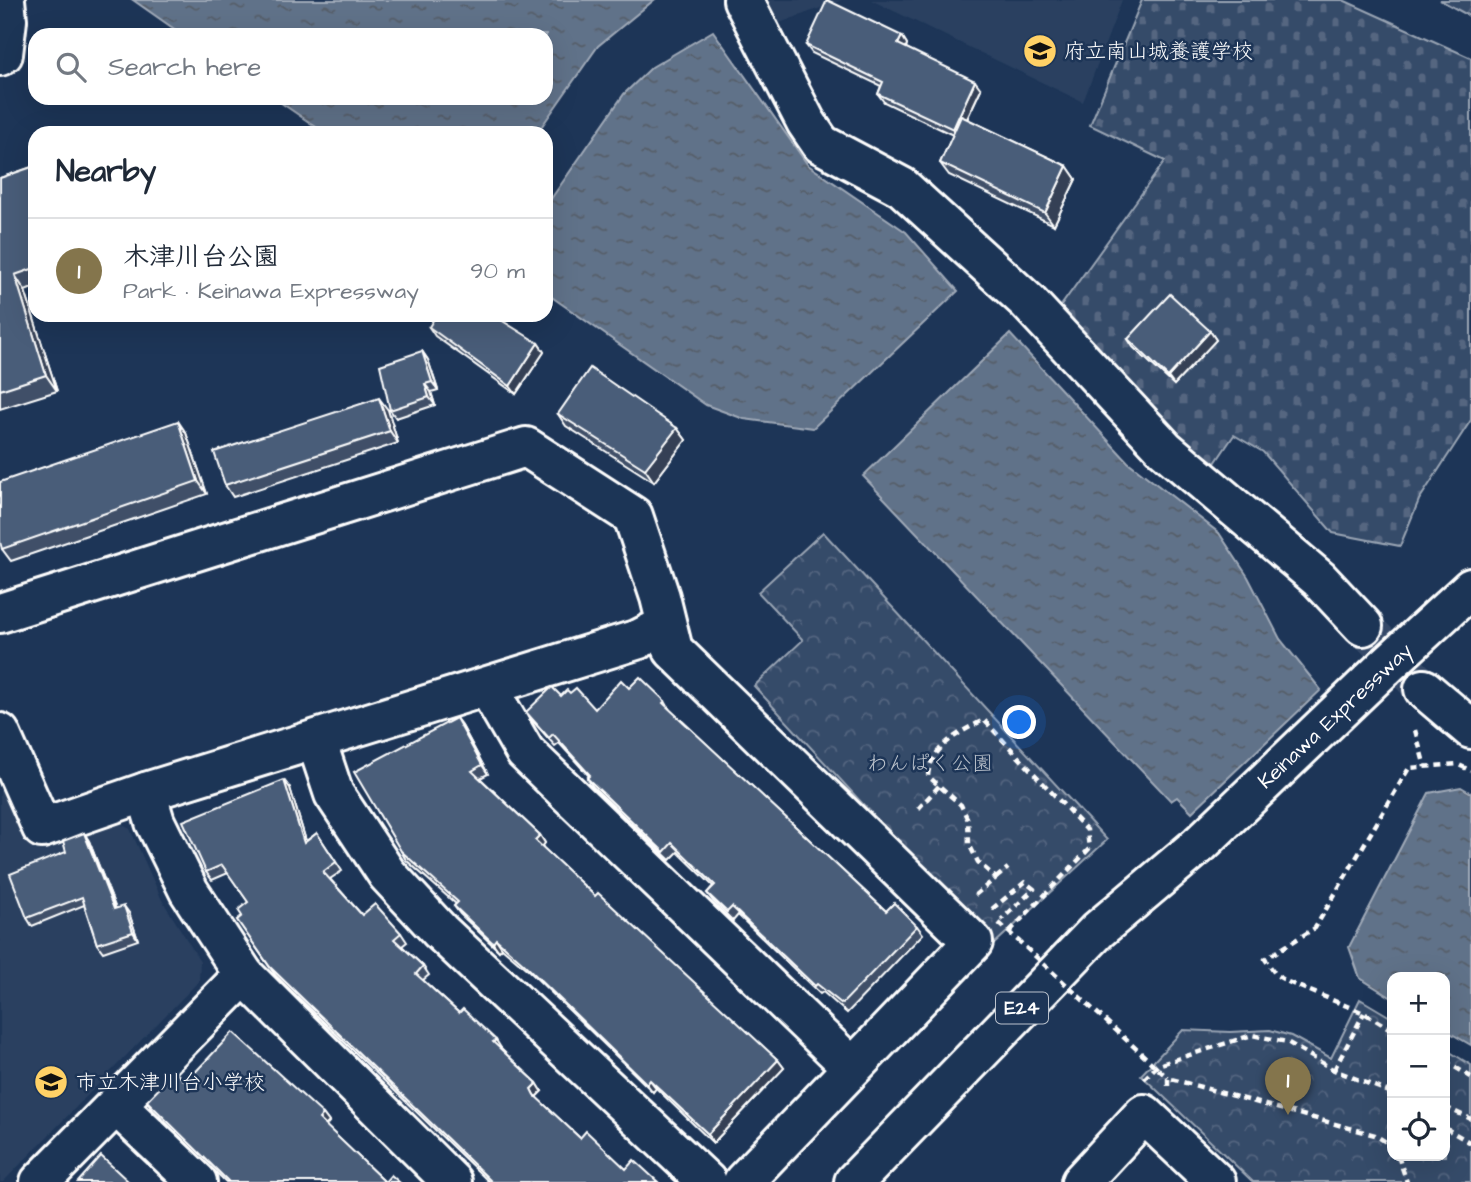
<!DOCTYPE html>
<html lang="en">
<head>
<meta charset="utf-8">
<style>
  :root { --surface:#fff; --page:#f6f6f7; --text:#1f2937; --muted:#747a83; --line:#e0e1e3; --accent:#84754c }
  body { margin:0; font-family:"Architects Daughter","Klee One",sans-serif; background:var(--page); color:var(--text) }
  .controls { position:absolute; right:21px; bottom:21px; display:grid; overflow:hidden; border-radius:14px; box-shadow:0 7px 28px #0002 }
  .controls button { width:63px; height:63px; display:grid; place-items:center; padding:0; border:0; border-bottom:2px solid var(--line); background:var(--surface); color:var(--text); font:35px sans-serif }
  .you { position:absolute; left:1020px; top:723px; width:24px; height:24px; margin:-18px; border:5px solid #fff; border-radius:50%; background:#1a73e8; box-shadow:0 0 0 10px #1a73e833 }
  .badge { display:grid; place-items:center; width:46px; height:46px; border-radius:50%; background:var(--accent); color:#fff; font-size:23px; font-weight:700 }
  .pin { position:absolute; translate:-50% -58px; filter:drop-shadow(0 2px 4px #0008) }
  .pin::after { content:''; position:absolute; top:37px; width:24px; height:21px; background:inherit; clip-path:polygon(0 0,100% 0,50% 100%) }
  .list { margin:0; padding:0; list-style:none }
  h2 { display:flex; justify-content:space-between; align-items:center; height:91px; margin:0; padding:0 28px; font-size:30px }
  h2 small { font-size:23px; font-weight:400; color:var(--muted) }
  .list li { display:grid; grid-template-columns:46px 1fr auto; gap:21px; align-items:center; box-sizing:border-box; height:105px; padding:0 28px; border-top:2px solid var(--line) }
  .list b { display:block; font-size:26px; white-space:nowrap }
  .list p { margin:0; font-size:23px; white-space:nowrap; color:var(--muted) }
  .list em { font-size:23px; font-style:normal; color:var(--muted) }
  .icon { flex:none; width:38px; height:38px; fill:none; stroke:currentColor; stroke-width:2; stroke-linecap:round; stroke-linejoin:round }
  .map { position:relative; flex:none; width:1471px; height:1182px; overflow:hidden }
  .search { position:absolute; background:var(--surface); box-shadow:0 7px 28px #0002; left:28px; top:28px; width:525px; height:77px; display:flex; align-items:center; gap:18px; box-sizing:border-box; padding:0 24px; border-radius:21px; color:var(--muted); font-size:26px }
  .panel { position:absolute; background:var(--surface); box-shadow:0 7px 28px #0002; left:28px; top:126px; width:525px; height:196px; border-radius:21px }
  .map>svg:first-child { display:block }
  .built { fill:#2a4161 }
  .forest { fill:url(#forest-firs); stroke:#9aa5b4; stroke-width:2 }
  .cemetery { fill:url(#cemetery-stones); stroke:#9aa5b4; stroke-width:2 }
  .park { fill:url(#park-crowns); stroke:#9aa5b4; stroke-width:2 }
  .water { fill:url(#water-ripples); stroke:#a0aab8; stroke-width:2 }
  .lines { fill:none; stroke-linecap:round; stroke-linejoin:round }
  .minor-tunnel { stroke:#344968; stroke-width:38; stroke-dasharray:38 19; stroke-linecap:butt }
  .minor-casing { stroke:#fff; stroke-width:44 }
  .highway-casing { stroke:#fff; stroke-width:44 }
  .path { stroke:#fff; stroke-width:4.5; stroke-dasharray:7 5; stroke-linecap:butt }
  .minor { stroke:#1d3557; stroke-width:38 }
  .highway { stroke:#1d3557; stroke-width:38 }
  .highway-bridge-casing { stroke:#fff; stroke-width:44; stroke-linecap:butt }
  .path-bridge { stroke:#fff; stroke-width:4.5; stroke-dasharray:7 5; stroke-linecap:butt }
  .highway-bridge { stroke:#1d3557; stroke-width:38 }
  .wall { fill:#405068; stroke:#fff; stroke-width:2 }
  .shaded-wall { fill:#344155; stroke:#fff; stroke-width:2 }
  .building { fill:#4a5d79; stroke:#fff; stroke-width:2 }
  .labels { text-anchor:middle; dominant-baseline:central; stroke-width:5; stroke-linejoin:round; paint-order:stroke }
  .shield { fill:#1d3557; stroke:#bbc2cd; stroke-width:2 }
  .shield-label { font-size:19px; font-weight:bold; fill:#fff }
  .poi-label { font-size:21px; fill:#fff; stroke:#1d3557; text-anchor:start }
  .street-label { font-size:21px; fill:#fff; stroke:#1d3557 }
  .park-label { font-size:21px; fill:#b9c0ca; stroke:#1d3557 }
</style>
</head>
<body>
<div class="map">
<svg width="1471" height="1182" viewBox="0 0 1471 1182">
  <defs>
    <pattern id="forest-firs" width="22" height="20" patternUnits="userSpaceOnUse" patternTransform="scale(1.75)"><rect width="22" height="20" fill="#364b69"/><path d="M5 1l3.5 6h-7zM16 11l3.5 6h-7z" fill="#546680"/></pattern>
    <pattern id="cemetery-stones" width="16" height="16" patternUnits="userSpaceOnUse" patternTransform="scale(1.75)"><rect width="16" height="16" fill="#364b69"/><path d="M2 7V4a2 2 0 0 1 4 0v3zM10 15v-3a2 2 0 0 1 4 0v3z" fill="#546680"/></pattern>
    <pattern id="park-crowns" width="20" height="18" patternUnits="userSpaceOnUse" patternTransform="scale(1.75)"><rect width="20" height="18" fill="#364b69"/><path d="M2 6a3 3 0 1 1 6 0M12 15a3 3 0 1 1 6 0" fill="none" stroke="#546680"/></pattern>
    <pattern id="water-ripples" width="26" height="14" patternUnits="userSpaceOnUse" patternTransform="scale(1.75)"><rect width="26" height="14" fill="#617289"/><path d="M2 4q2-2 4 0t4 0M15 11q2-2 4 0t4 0" fill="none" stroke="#555d67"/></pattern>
  </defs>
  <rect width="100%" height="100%" fill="#1d3557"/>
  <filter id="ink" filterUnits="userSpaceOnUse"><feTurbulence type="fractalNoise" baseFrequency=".0143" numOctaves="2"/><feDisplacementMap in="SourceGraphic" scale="14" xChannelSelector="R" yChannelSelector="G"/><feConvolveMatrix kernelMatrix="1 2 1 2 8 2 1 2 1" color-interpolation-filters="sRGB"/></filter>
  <g filter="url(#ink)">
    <g class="built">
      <path d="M759,0h83l-68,25z"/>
      <path d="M871,0h251l-39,102z"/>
      <path d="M0,780l29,65 4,2 82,-26 15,8 32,71 38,61 -1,20 -196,201h-3z"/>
    </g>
    <path class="forest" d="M1440,0h31v17z"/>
    <path class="cemetery" d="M1142,0h201l128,58v362l-52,80 -19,46 -67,-13 -70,-81 -29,-17 -19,28 -31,-21 -126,-132 107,-149 -75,-36z"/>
    <g class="park">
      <path d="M823,532l284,308 -114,105 -239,-259 49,-46 -45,-48z"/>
      <path d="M1360,999l32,19v138h53v-107l26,16v117h-218l-112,-107 42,-45 47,2 40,-2 21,6 40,22z"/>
    </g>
    <g class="water">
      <path d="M133,0h521l-56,46 -61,87h-212l-51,-35h272v-63h-363z"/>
      <path d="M713,31l95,134 98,67 52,59 -145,137 -69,-9 -38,-14 -160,-112v-87l78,-112 28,-27z"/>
      <path d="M1010,334l118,128 91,71 29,44 32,62 41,51 -129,122 -15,-15 -6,4 -308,-325z"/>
      <path d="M1461,787l10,6v252l-26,-15v-53h-53v21l-32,-20 -11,-31 80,-154z"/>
    </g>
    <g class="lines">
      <path class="minor-tunnel" d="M1363,626l61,63"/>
      <g class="minor-casing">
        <g id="minor">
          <path d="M743,0l63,122 15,22 81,43 125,114 138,148 154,130 44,47"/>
          <path d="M0,56l3,-2 4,-34 -2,-20"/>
          <path d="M0,613l526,-166 107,69 27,81 13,53 300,292 -230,240"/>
          <path d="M488,688l37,64 326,314"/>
          <path d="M1424,689l47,40"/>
          <path d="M0,733l42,95 104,-36 493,-153 27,-14"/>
          <path d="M316,740l18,54 53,80 53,57 267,251"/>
          <path d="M146,792l9,30 34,69 55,84 208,207"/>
          <path d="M118,1107l79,75"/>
          <path d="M40,1182l204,-207"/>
          <path d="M1081,1182l63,-68 72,68"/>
        </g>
      </g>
      <g class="highway-casing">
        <g id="highway">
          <path d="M1384,668l87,-80"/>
          <path d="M854,1182l244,-252 102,-86"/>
        </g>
      </g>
      <g class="path">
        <path d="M1415,730l10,37"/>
        <path d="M918,809l21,-23"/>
        <path d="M996,878l12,-10"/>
        <path d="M975,895l21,-17 -18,-16 -9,-18 -1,-24 -7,-15 -33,-29c2,-29 33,-45 56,-56l103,110 2,19 -80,83"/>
        <path d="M992,909l33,-27 9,7 -33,31"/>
        <path d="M1392,1030l-28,-17 -76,-31 -12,-7 -11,-16 50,-31 94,-160 48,-4 14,7"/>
        <path d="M1445,1061l26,16"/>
        <path d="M1334,1070l30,-57"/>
        <path d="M1144,1079l14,-14 94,-30 35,7 47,28 58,23"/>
        <path d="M1168,1086v-8l207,57 17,11"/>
        <path d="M1445,1107l26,12"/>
        <path d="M1445,1128l26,15"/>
        <path d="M1398,1156l9,26"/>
      </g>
      <use href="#minor" class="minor"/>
      <use href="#highway" class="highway"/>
      <g class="highway-bridge-casing">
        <path id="highway-bridge" d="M1200,844l184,-176"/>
      </g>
      <path class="path-bridge" d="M999,923l169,155"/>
      <use href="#highway-bridge" class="highway-bridge"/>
    </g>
    <g class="wall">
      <path d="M902,36l5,8 -1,4 75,41 -14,30 100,47 9,13 -22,46 -105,-50 -9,-12 13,-28 -69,-33 -6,-8 3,-8 -69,-33 -6,-8z"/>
      <path d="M35,166v121l-10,4 32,100 -57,18v-231z"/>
      <path d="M429,327l109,16 6,9 -28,42 -81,-58z"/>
      <path d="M1210,331l6,9 -42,45 -41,-38 -5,-8z"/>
      <path d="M422,351l6,9 10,30 -7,2 4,13 -39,13 -6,-8z"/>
      <path d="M388,410l10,33 -165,54 -8,-12z"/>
      <path d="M558,414l119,14 9,12 -32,42 -88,-56z"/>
      <path d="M186,433l21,61 -196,67 -9,-12z"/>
      <path d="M629,688l36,13 5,9 216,201 31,15 6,8 -76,79 -24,-21 -3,2 -82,-79 -5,6 -20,-20 -6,-8 6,-7 -35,-34 -8,8 -77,-73 -6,-9 2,-2 -30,-33 -4,3 -23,-26 -6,-8 44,-19 25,16z"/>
      <path d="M462,726l26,48 -8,4 60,57 5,8 -3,4 53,49 183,164 6,8 -71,75 -57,-55 -3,4 -124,-121 -27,-23 -3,3 -39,-37 -6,-8 2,-2 -50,-44 -5,-9z"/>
      <path d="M290,788l16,53 11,-8 25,38 -12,8 32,36 39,18 6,9 -5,4 21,20 6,9 -6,5 36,33 42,35v1l36,34 5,8 -6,6 44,41 46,31 32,13h-169l-213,-206 -39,-56 5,-4 6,-14 -20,-29 -16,7 -6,-8z"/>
      <path d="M84,833l5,8 27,68 13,4 9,27 -35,12 -6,-8 -13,-39 -52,21 -5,-8 39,-66z"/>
      <path d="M186,1082l137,32 6,8 -3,4 59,56h14h-173l-73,-72 -6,-9z"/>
    </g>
    <g class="shaded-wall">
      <path d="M902,36l5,8 -3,8 -6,-8z"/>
      <path d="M975,81l6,8 -23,49 -5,-9z"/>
      <path d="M1067,166l9,13 -22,46 -9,-12z"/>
      <path d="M15,275l10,16 32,100 -11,-16z"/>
      <path d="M1210,331l6,9 -42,45 -6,-8z"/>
      <path d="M538,343l6,9 -28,42 -6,-8z"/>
      <path d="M422,351l6,9 10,30 -6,-8z"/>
      <path d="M425,384l6,8 4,13 -6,-8z"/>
      <path d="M379,398l9,12 10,33 -8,-12z"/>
      <path d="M178,421l8,12 21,61 -9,-13z"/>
      <path d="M677,428l9,12 -32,42 -9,-13z"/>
      <path d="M456,718l6,8 26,48 -6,-9z"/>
      <path d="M284,780l6,8 19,63 -5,-8z"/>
      <path d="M84,833l5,8 30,76 -5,-8z"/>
      <path d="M540,835l5,8 -4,5 -6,-8z"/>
      <path d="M124,906l5,7 9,27 -5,-8z"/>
      <path d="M496,939l6,9 -3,3 -6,-8z"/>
      <path d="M496,1040l5,8 -2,2 -6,-8z"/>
      <path d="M778,1060l6,8 -71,75 -5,-9z"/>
      <path d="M650,1080l6,8 -3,4 -6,-8z"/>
      <path d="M537,1083l5,8 -6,6 -2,-2 -3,-6z"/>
      <path d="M323,1114l6,8 -5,5 -5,-8z"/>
    </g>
    <g class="building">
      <path d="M827,0l75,36 -4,8 77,37 -22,48 -75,-35 5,-12 -77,-37z"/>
      <path d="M961,116l106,50 -22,47 -105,-50z"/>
      <path d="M35,166v102l-20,7 31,100 -46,15v-212z"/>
      <path d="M1170,294l40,37 -42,46 -40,-38z"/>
      <path d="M436,315h57l45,28 -28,43 -81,-59z"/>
      <path d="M422,351l10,31 -7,2 4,13 -39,13 -10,-45z"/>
      <path d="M590,368l87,60 -32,41 -87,-55z"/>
      <path d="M379,398l11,33 -165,54 -11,-33z"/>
      <path d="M178,421l20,60 -196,68 -2,-7v-60z"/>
      <path d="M640,677l25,24 -2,2 223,208 8,-8 23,23 -75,78 -25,-20 -2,2 -83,-79 -5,5 -20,-19 8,-8 -43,-42 -8,9 -77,-74 3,-3 -37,-41 -4,4 -23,-26 26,-25 9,9 6,-6 3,3 6,-5 19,21 26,-29 8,8z"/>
      <path d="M456,718l26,47 -10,6 68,64 -5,5 60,56 3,-3 180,167 -70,74 -58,-54 -3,4 -124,-121 -27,-24 -3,4 -39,-37 4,-4 -57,-51 -47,-79z"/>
      <path d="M284,780l20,63 13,-10 19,29 -13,10 39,43 13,-11 26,29 -7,6 29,27 -7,8 43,39 4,-4 33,31 -3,2 44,41 -6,6 3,6 46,43 6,-7 40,38 8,-9 24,22h-166l-222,-215 -33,-47 5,-4 -4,-6 10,-8 -26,-37 -16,7 -23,-51z"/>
      <path d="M84,833l30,76 10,-3 9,26 -36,12 -15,-47 -55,21 -17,-44 56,-22 -3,-11z"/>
      <path d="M233,1032l90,82 -4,5 66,63 6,-7 8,7h-170l-82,-81 28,-29 11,10z"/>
      <path d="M101,1156l28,26h-51z"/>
    </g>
  </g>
  <defs>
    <g id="school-disc" transform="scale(1.75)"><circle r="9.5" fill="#ffd166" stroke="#1d3557"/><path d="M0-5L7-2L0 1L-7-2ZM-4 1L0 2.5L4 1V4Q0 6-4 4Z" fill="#111"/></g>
  </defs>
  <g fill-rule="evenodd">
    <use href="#school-disc" x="1040" y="51"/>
    <use href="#school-disc" x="51" y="1082"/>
  </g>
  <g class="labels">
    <rect class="shield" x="996" y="992.5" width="52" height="31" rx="5"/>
    <g class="shield-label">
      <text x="1022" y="1008">E24</text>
    </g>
    <g class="poi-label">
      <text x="1064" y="51">府立南山城養護学校</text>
      <text x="76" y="1082">市立木津川台小学校</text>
    </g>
    <g class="street-label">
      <text transform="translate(1335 716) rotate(-43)">Keinawa Expressway</text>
    </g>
    <g class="park-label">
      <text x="930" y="763">わんぱく公園</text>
    </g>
  </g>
</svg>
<div class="controls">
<button>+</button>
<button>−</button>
<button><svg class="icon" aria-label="locate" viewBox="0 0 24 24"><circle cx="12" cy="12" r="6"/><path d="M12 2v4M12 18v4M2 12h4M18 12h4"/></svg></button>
</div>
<div class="you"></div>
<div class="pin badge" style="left:1288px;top:1115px">1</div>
<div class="search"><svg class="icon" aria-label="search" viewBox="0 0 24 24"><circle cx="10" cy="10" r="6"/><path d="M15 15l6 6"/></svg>Search here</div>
<section class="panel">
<h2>Nearby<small></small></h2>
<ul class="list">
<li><span class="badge">1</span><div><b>木津川台公園</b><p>Park · Keinawa Expressway</p></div><em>90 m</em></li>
</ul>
</section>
</div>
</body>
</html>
